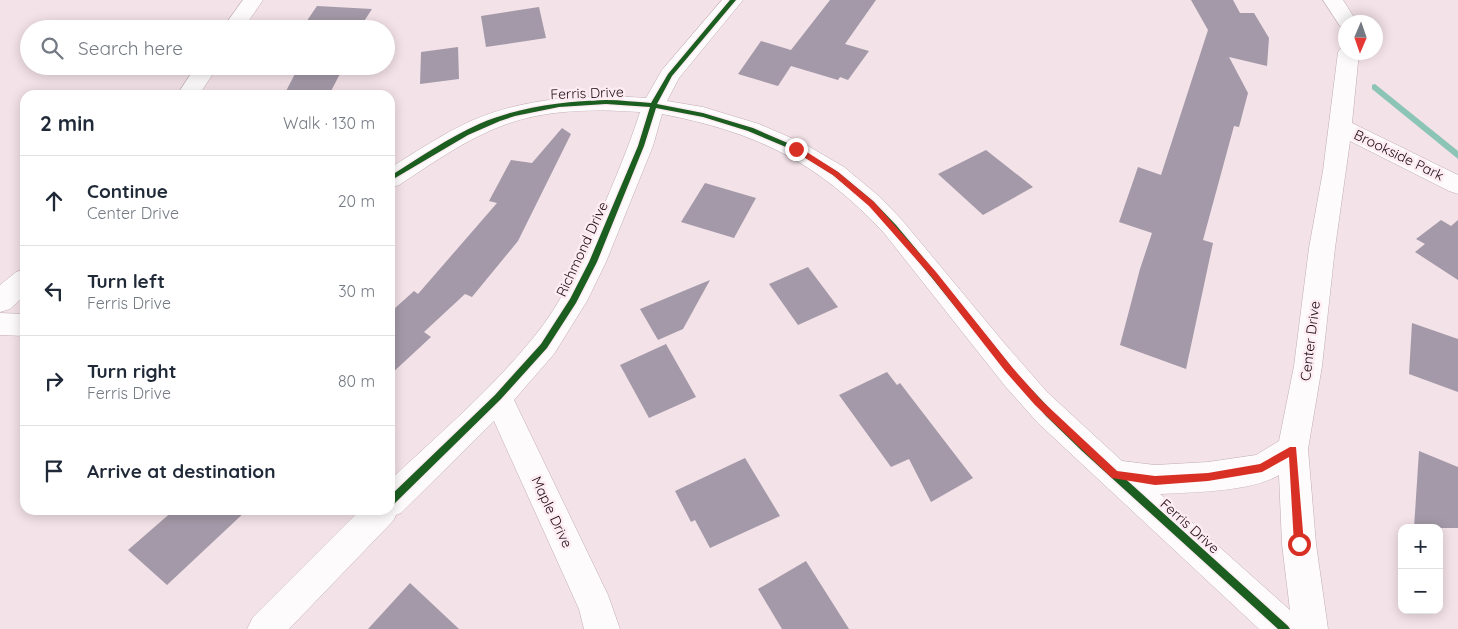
<!DOCTYPE html>
<html lang="en">
<head>
<meta charset="utf-8">
<style>
  :root { --surface:#fff; --page:#f6f6f7; --text:#1f2937; --muted:#747a83; --line:#e0e1e3 }
  body { margin:0; font-family:Quicksand,sans-serif; background:var(--page); color:var(--text) }
  .controls { position:absolute; right:15px; bottom:15px; display:grid; overflow:hidden; border-radius:10px; box-shadow:0 2px 12px #0003 }
  .controls button { width:45px; height:45px; display:grid; place-items:center; padding:0; border:0; border-bottom:1px solid var(--line); background:var(--surface); color:var(--text); font:25px sans-serif }
  .compass { position:absolute; left:1338px; top:15px; width:45px; height:45px; border-radius:50%; background:var(--surface); box-shadow:0 2px 12px #0003; rotate:182deg }
  .stop { position:absolute; width:15px; height:15px; margin:-11px; border:4px solid #d93025; border-radius:50%; background:#fff }
  .stop.end { background:#d93025; border-color:#fff; box-shadow:0 1px 5px #0008 }
  .list { margin:0; padding:0; list-style:none }
  h2 { display:flex; justify-content:space-between; align-items:center; height:65px; margin:0; padding:0 20px; font-size:21px }
  h2 small { font-size:16px; font-weight:400; color:var(--muted) }
  .list li { display:grid; grid-template-columns:32px 1fr auto; gap:15px; align-items:center; box-sizing:border-box; height:90px; padding:0 20px; border-top:1px solid var(--line) }
  .list b { display:block; font-size:19px; white-space:nowrap }
  .list p { margin:0; font-size:16px; white-space:nowrap; color:var(--muted) }
  .list em { font-size:16px; font-style:normal; color:var(--muted) }
  .icon { flex:none; width:28px; height:28px; fill:none; stroke:currentColor; stroke-width:2; stroke-linecap:round; stroke-linejoin:round }
  .map { position:relative; flex:none; width:1458px; height:629px; overflow:hidden }
  .search { position:absolute; background:var(--surface); box-shadow:0 2px 12px #0003; left:20px; top:20px; width:375px; height:55px; display:flex; align-items:center; gap:12px; box-sizing:border-box; padding:0 18px; border-radius:28px; color:var(--muted); font-size:19px }
  .panel { position:absolute; background:var(--surface); box-shadow:0 2px 12px #0003; left:20px; top:90px; width:375px; height:425px; border-radius:15px }
  .map>svg:first-child { display:block }
  .lines { fill:none; stroke-linecap:round; stroke-linejoin:round }
  .stream { fill:#8cc5b6; fill-rule:evenodd }
  .building { fill:#a499a8 }
  .street-casing { stroke:#c2adb5; stroke-width:1 }
  .secondary-casing { stroke:#c2adb5; stroke-width:1 }
  .street { fill:#fdfbfc; fill-rule:evenodd }
  .secondary { fill:#fdfbfc; fill-rule:evenodd }
  .cycleway-casing { stroke:#fdedf3; stroke-width:3 }
  .cycleway { fill:#1b5e20; fill-rule:evenodd }
  .route { fill:#d93025 }
  .labels { text-anchor:middle; dominant-baseline:central; stroke-width:5; stroke-linejoin:round; paint-order:stroke }
  .street-label { font-size:14px; fill:#1f0712; stroke:#fdedf3 }
</style>
</head>
<body>
<div class="map">
<svg width="1458" height="629" viewBox="0 0 1458 629">
  <rect width="100%" height="100%" fill="#f3e2e8"/>
  <g class="lines">
    <path class="stream" d="M1375,84l83,67v8l-86,-70v-4z"/>
  </g>
  <g class="building">
    <path d="M830,0h46l-31,44 24,7 -21,29 -8,-3 -2,3 -47,-14 -13,20 -40,-12 23,-33 30,9z"/>
    <path d="M1191,0h42l7,13h14l15,25 -2,28 -38,-9 19,36 -9,34 -5,-1 -31,114 10,3 -27,126 -66,-24 20,-76 12,-36 -33,-11 19,-55 23,8 47,-145z"/>
    <path d="M317,6l55,3 -13,20h-61l4,-1z"/>
    <path d="M539,7l7,31 -60,9 -5,-31z"/>
    <path d="M458,47l1,32 -39,5 1,-32z"/>
    <path d="M299,66h45l-15,29h-45z"/>
    <path d="M562,128l9,6 -53,107 -46,56 -7,-3 -41,38 7,5 -41,38v-69l4,3 20,-18 4,3 79,-91 -8,-2 22,-41 21,3z"/>
    <path d="M986,150l47,37 -50,28 -45,-41z"/>
    <path d="M705,183l51,15 -22,40 -53,-16z"/>
    <path d="M1441,220l10,6 7,-6v60l-43,-28 10,-8 -9,-5z"/>
    <path d="M808,267l30,40 -40,18 -29,-41z"/>
    <path d="M710,280l-27,49 -25,11 -18,-31z"/>
    <path d="M1412,323l46,16v53l-49,-18z"/>
    <path d="M666,344l30,53 -47,21 -29,-53z"/>
    <path d="M887,372l10,13 3,-2 73,95 -42,24 -22,-43 -18,8 -52,-72z"/>
    <path d="M1419,451l39,16v61h-44z"/>
    <path d="M745,458l35,58 -70,32 -15,-28 -4,2 -16,-31z"/>
    <path d="M174,510h73l-80,75 -39,-35z"/>
    <path d="M806,561l43,68h-67l-24,-40z"/>
    <path d="M410,583l49,46h-91z"/>
  </g>
  <g class="lines">
    <g class="street-casing">
      <g id="street">
        <path d="M722,0h21l-64,78 -12,23 36,6 56,17 44,19 41,24 36,30 22,23 103,124 42,48 75,69 33,4 53,-3 48,-7 23,-14 15,-75 15,-118 14,-77 15,-119 4,-5 4,-1v6h13l-7,71 106,52v19l-9,-3 -99,-50 -15,107 -13,118 -14,83 8,95 12,85h-69l-221,-206 -33,-37 -121,-153c-66,-71 -128,-101 -222,-119l-9,32 -47,116 -19,39 -33,53 -40,46 94,195 12,34h-36l-5,-20 -85,-188 -93,92 -5,2 -3,6 -104,108h-42l6,-12 107,-107h30v-30c48,-45 101,-90 143,-142 30,-36 49,-80 67,-123 14,-34 29,-68 40,-103 -45,-3 -93,-3 -136,13 -38,14 -71,38 -105,60l-9,3v-20c27,-17 54,-35 83,-48 55,-23 115,-26 173,-22l16,-28zM1279,475l3,69 8,66 -130,-116c33,-2 91,-2 119,-19z"/>
        <path d="M1323,0h20l14,22h-11v6l-6,-2z"/>
        <path d="M0,313l25,1v22l-25,-1z"/>
      </g>
    </g>
    <g class="secondary-casing">
      <g id="secondary">
        <path d="M243,0h20l-20,29h-21z"/>
        <path d="M196,66h22l-19,29h-22z"/>
        <path d="M25,269v26l-15,14 -10,3v-27l16,-13z"/>
      </g>
    </g>
    <use href="#street" class="street"/>
    <use href="#secondary" class="secondary"/>
    <g class="cycleway-casing">
      <path id="cycleway" d="M730,0h6l-64,76 -15,28 46,9 50,15 44,19 41,25 35,29 23,24 41,49 81,101 34,36 36,34 200,181 2,3h-12l-196,-178 -36,-35 -33,-37 -81,-101 -41,-50 -22,-23 -36,-30 -40,-25 -45,-19 -45,-14 -47,-9 -12,38 -47,116 -21,41 -29,45 -46,51 -108,106 -3,1v-10l105,-101 46,-51 29,-45 19,-37 49,-116 12,-39 -44,-3 -47,3 -44,9 -15,5 -32,14 -78,46v-5c29,-18 58,-38 89,-52 39,-17 84,-23 127,-24 15,0 30,2 45,3l17,-29z"/>
    </g>
    <use href="#cycleway" class="cycleway"/>
  </g>
  <path class="route" d="M794,147h5l39,25 36,30 62,70 75,94 30,34 76,71 38,5 53,-3 52,-9 30,-17h6l8,97 -1,3h-7l-2,-3 -5,-87 -27,15 -54,9 -53,4 -43,-7 -77,-73 -30,-34 -74,-95 -62,-70 -36,-31 -39,-24z"/>
  <g class="labels">
    <g class="street-label">
      <text transform="translate(587 93) rotate(-2)">Ferris Drive</text>
      <text transform="translate(1399 155) rotate(26)">Brookside Park</text>
      <text transform="translate(582 249) rotate(-65)">Richmond Drive</text>
      <text transform="translate(1310 341) rotate(-83)">Center Drive</text>
      <text transform="translate(552 512) rotate(65)">Maple Drive</text>
      <text transform="translate(1190 526) rotate(42)">Ferris Drive</text>
    </g>
  </g>
</svg>
<div class="controls">
<button>+</button>
<button>−</button>
</div>
<svg class="compass" viewBox="-18 -18 36 36"><path d="M0-13l5 13h-10z" fill="#e53935"/><path d="M0 13l5-13h-10z" fill="#747a83"/></svg>
<div class="stop" style="left:1299px;top:544px"></div>
<div class="stop end" style="left:796px;top:149px"></div>
<div class="search"><svg class="icon" aria-label="search" viewBox="0 0 24 24"><circle cx="10" cy="10" r="6"/><path d="M15 15l6 6"/></svg>Search here</div>
<section class="panel">
<h2>2 min<small>Walk · 130 m</small></h2>
<ul class="list">
<li><svg class="icon" aria-label="ahead" viewBox="0 0 24 24"><path d="M12 20V5M6 11l6-6 6 6"/></svg><div><b>Continue</b><p>Center Drive</p></div><em>20 m</em></li>
<li><svg class="icon" aria-label="left" viewBox="0 0 24 24"><path d="M17 20v-9H6M10 6l-5 5 5 5"/></svg><div><b>Turn left</b><p>Ferris Drive</p></div><em>30 m</em></li>
<li><svg class="icon" aria-label="right" viewBox="0 0 24 24"><path d="M7 20v-9h11M14 6l5 5-5 5"/></svg><div><b>Turn right</b><p>Ferris Drive</p></div><em>80 m</em></li>
<li><svg class="icon" aria-label="arrive" viewBox="0 0 24 24"><path d="M6 21V4h12l-3 4 3 4H6"/></svg><div><b>Arrive at destination</b></div></li>
</ul>
</section>
</div>
</body>
</html>
